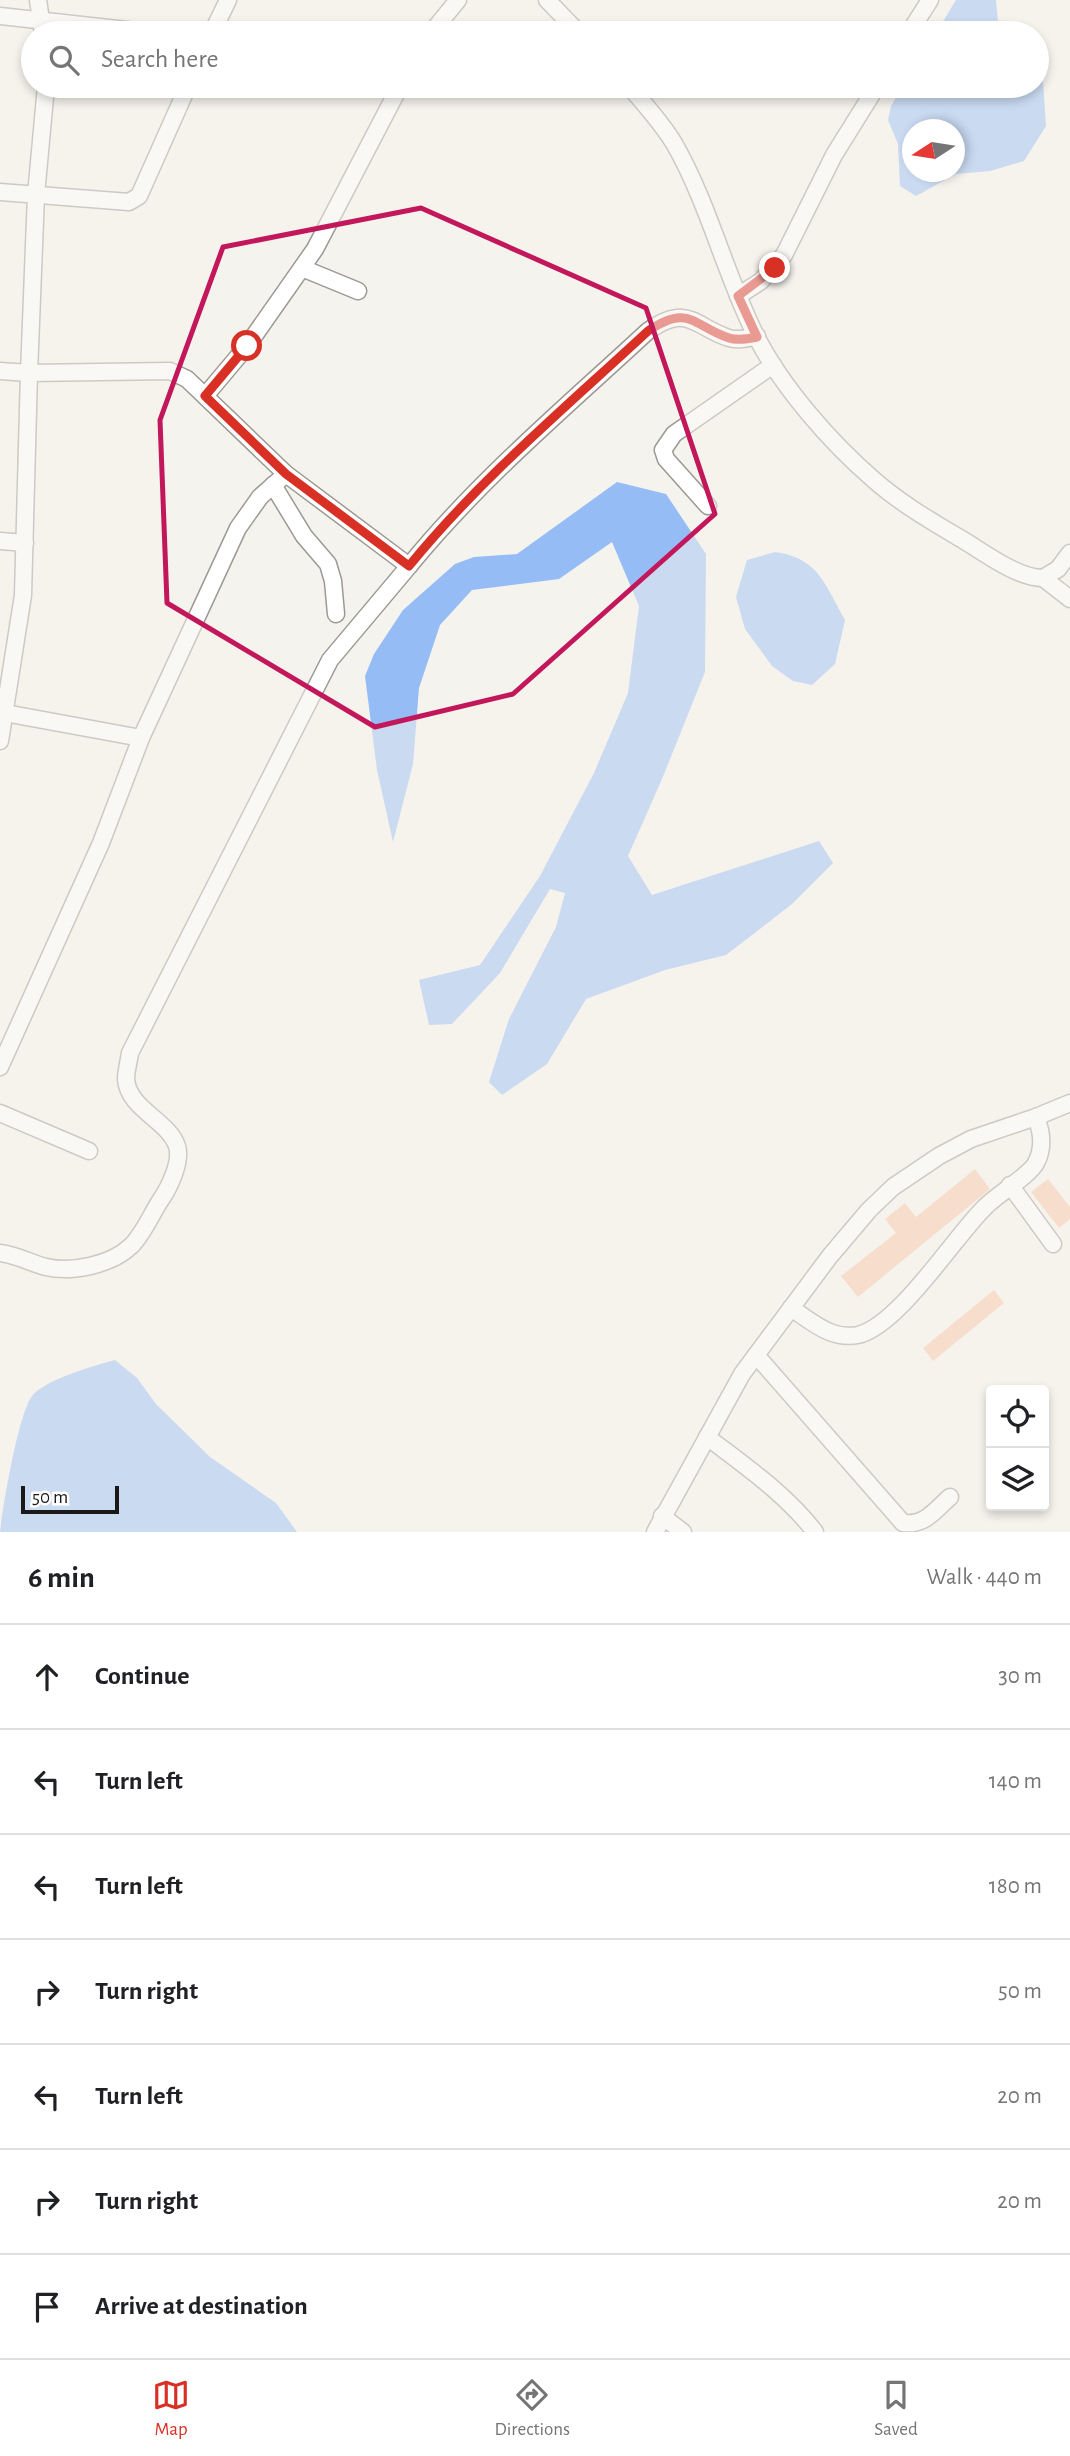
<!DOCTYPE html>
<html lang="en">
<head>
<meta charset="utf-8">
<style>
  :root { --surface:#fff; --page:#f2f2f2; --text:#202124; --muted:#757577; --line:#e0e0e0; --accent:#d93025 }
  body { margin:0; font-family:"Alegreya Sans",sans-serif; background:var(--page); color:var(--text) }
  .controls { position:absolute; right:21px; bottom:21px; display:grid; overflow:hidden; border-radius:7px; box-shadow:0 4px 10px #0003 }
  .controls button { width:63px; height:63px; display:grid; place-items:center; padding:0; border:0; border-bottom:2px solid var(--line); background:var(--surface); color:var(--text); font:35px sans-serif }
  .compass { position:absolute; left:902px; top:119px; width:63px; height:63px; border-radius:50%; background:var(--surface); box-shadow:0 4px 10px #0003; rotate:258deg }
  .scale { position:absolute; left:21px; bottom:18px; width:98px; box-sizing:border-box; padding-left:7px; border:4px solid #1a1917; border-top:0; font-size:19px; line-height:24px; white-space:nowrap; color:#1a1917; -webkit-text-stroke:5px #fff; paint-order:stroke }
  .stop { position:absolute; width:21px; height:21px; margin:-16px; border:5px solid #d93025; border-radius:50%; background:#fff }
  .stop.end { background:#d93025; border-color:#fff; box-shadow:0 2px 7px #0008 }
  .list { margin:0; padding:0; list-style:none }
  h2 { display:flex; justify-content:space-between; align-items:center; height:91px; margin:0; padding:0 28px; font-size:30px }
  h2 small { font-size:23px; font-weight:400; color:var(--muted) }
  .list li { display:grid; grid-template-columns:46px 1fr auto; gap:21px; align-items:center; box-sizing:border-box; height:105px; padding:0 28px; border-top:2px solid var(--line) }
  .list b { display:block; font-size:26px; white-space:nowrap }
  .list em { font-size:23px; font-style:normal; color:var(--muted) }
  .icon { flex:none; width:38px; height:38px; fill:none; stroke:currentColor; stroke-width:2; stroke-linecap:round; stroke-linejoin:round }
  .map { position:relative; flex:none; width:1070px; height:1532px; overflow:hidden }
  .search { position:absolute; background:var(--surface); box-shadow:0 4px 10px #0003; left:21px; right:21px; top:21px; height:77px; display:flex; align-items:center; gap:18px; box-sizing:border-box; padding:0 24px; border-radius:38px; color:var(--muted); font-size:26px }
  .sheet { height:826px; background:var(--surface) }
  nav { display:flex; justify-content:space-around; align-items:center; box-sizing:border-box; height:98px; border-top:2px solid var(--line); background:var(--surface); font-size:19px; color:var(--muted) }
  nav a { display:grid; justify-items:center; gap:4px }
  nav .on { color:var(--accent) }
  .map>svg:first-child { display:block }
  .water { fill:#96bcf6; fill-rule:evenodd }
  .building { fill:#f9c5a5 }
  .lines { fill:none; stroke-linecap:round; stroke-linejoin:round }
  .minor-casing { stroke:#9c9994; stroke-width:19 }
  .minor { stroke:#fff; stroke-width:16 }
  .route { stroke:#d93025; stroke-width:9 }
  .marked { fill:none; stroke:#c2185b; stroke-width:5; stroke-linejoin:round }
</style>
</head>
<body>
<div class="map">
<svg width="1070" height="1532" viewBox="0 0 1070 1532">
  <rect width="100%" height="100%" fill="#f5f3ed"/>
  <g class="water">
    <path d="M956,0h40l2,22 10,11h-72z"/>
    <path d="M1037,72l6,10 3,44 -22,35 -34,10 -34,3 -40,22 -16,-10 -2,-42 -10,-24 3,-14 12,-20h134zM912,130h42v42h-42z"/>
    <path d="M617,482l49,12 40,60 -1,118 -43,107 -34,77 24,39 167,-54 14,22 -41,41 -66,51 -61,15 -79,29 -39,65 -45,31 -13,-13 20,-63 47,-92 9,-34 -15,-4 -50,84 -48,51 -23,1 -10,-45 61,-15 60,-89 54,-103 34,-80 11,-87 -27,-64 -53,37 -87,11 -32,35 -21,63 -6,76 -20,78 -16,-72 -12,-94 9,-22 29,-44 52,-46 19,-7 43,-3z"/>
    <path d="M775,552c44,6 50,33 70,68l-10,44 -23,21 -19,-4 -21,-15 -27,-37 -9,-32 11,-37z"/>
    <path d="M115,1360l22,18 19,26 54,53 66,46 21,29h-297c3,-26 18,-117 32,-136 14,-17 62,-30 83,-36z"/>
  </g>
  <g class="building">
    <path d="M975,1169l15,20 -132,108 -17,-21 55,-43 -11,-14 20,-16 11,14z"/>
    <path d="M1048,1179l22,28v12l-11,9 -28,-36z"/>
    <path d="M994,1290l10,13 -71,58 -10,-13z"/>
  </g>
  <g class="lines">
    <g class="minor-casing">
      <g id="minor">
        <path d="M38,0l5,33"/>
        <path d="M547,0l32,33"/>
        <path d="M0,16l154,17"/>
        <path d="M212,33l16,-33"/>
        <path d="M431,33l27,-33"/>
        <path d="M909,33l21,-33"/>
        <path d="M629,86c16,19 33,37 46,59 34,60 50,129 81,191 26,51 74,106 118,144 25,22 55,40 84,57 23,13 58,41 85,41l15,-9 12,-16"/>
        <path d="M0,192l129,10 10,-6 49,-110"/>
        <path d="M302,268l56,23"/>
        <path d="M738,296l23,-15 23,-26 50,-100 43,-69"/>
        <path d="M0,371l29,2 141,-2 17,8 99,95 123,92c71,-87 157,-159 239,-235 40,-28 45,-5 81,7 9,3 19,0 28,-2"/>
        <path d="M205,396l42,-50 68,-97 85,-163"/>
        <path d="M273,485l31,51 24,28 5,17 3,33"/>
        <path d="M708,506l-42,-47 -3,-9 11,-16 99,-69"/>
        <path d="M0,541l25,2"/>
        <path d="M1043,578l27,21"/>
        <path d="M0,712l141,26"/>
        <path d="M0,741l23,-146 6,-222 7,-178 10,-109"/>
        <path d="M0,1067l101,-224 40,-105 97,-210 22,-31 26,-23"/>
        <path d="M0,1113l89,38"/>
        <path d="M1010,1185l43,59"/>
        <path d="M0,1253c17,2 30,10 46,14 26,6 65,-2 85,-21 12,-12 20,-31 29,-45 9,-13 22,-39 17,-55 -9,-26 -49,-37 -51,-67 0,-8 3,-18 4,-26l200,-393 79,-94"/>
        <path d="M791,1308c21,14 40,32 67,27 40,-9 95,-96 126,-127 12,-13 45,-32 52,-45 8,-15 6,-31 0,-46"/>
        <path d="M756,1355l147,168c22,3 32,-13 47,-26"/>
        <path d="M707,1437c38,29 79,57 108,95"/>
        <path d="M662,1516l21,16"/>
        <path d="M655,1532l87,-158 88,-118 39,-46 24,-23 46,-31 32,-17 65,-22 34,-14"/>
      </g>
    </g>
    <use href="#minor" class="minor"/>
  </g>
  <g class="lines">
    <path class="route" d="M247,346l-42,50 81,78 123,92c71,-87 157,-159 239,-235 41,-28 45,-5 81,7 9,3 19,1 28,-1l-19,-41 37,-28"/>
  </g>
  <path d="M0 0H1070V1532H0ZM421,208l225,100 69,206 -202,180 -138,33 -208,-124 -7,-183 63,-173z" fill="#f5f3ed" fill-opacity=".55" fill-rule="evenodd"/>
  <path class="marked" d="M421,208l225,100 69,206 -202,180 -138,33 -208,-124 -7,-183 63,-173z"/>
</svg>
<div class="controls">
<button><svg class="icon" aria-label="locate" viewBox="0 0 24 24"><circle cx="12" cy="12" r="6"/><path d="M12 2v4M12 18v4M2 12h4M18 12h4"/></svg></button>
<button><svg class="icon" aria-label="layers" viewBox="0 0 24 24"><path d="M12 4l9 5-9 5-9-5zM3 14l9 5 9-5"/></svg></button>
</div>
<svg class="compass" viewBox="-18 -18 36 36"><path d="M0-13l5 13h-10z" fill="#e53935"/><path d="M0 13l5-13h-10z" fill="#757577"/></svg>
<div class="scale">50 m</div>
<div class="stop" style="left:247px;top:346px"></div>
<div class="stop end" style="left:775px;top:268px"></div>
<div class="search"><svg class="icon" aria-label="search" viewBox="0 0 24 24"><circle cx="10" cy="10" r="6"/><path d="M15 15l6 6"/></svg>Search here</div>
</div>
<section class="sheet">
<h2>6 min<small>Walk · 440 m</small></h2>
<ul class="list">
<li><svg class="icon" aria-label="ahead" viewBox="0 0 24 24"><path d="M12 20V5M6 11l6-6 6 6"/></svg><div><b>Continue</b></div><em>30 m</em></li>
<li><svg class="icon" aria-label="left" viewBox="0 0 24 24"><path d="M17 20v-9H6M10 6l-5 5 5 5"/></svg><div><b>Turn left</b></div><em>140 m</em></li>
<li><svg class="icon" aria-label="left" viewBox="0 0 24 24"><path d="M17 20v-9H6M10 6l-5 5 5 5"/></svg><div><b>Turn left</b></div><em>180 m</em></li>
<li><svg class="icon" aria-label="right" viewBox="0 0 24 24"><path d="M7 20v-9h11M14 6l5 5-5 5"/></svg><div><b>Turn right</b></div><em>50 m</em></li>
<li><svg class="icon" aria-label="left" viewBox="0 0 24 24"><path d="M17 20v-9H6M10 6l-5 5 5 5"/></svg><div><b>Turn left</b></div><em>20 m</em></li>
<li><svg class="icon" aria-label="right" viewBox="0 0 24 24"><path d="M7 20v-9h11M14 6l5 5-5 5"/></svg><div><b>Turn right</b></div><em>20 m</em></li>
<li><svg class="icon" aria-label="arrive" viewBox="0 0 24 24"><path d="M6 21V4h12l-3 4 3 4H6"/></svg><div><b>Arrive at destination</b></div></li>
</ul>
</section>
<nav>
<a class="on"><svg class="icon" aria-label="map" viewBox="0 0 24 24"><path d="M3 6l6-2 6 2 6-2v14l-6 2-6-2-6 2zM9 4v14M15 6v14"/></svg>Map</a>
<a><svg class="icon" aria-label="directions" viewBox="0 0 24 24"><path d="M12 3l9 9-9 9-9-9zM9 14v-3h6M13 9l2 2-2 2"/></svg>Directions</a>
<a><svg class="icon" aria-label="saved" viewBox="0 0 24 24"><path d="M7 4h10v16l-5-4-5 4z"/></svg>Saved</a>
</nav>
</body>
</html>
